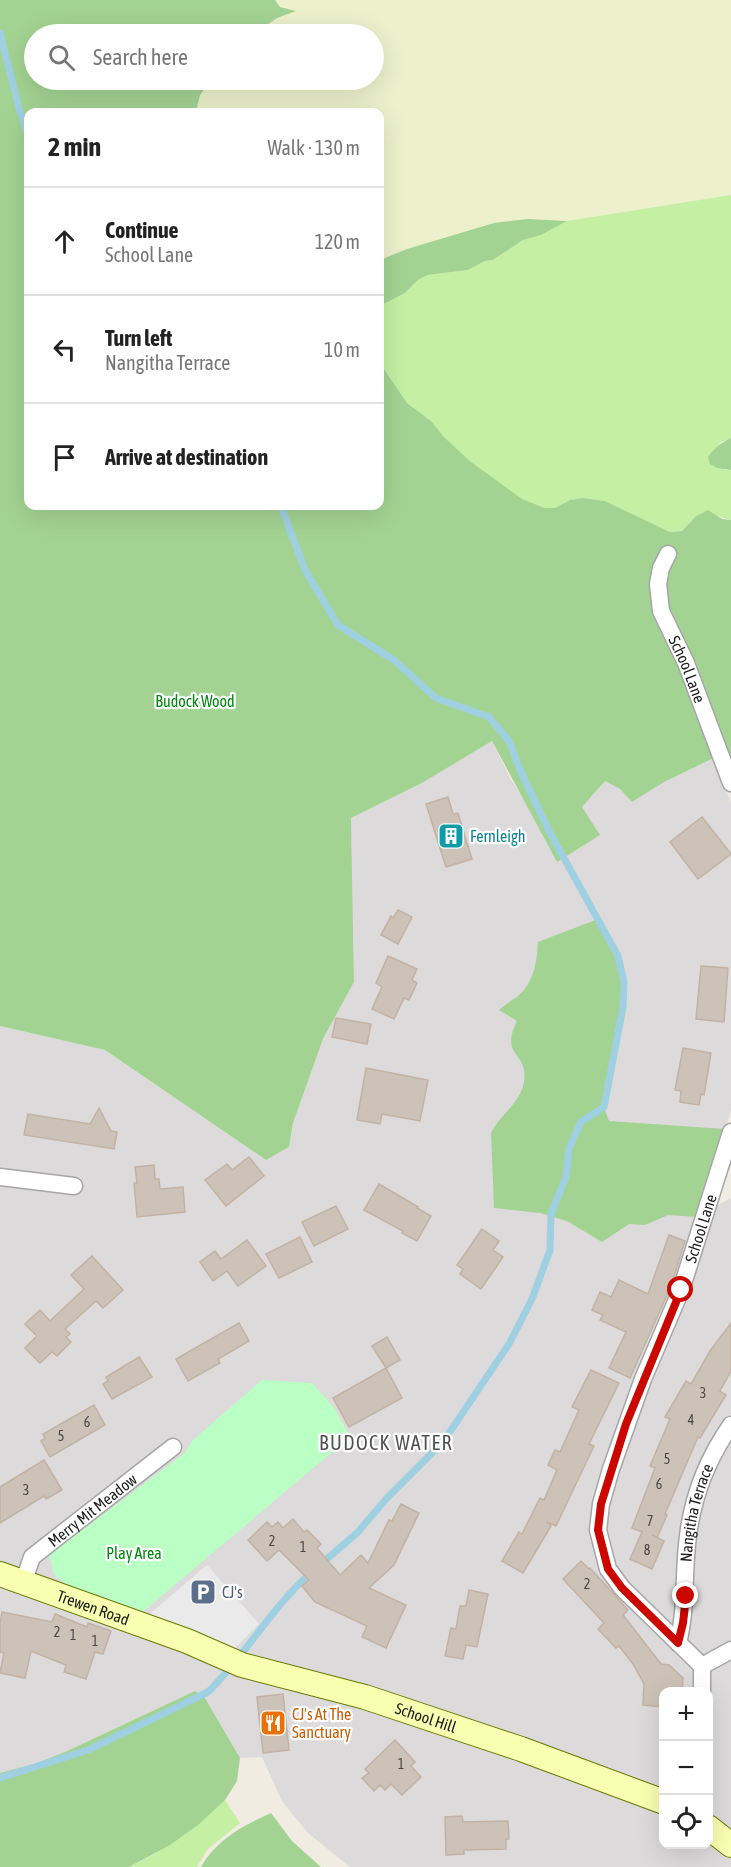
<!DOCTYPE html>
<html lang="en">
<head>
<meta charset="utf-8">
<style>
  :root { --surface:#fff; --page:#f2f2f2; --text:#222; --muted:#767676; --line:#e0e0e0 }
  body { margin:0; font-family:"Asap Condensed",sans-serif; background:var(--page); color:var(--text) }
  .controls { position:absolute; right:18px; bottom:18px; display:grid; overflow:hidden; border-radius:12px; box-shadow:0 6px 24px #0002 }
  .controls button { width:54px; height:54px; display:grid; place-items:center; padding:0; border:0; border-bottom:2px solid var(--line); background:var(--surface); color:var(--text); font:30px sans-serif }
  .stop { position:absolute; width:18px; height:18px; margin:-14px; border:4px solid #cb0800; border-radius:50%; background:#fff }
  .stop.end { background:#cb0800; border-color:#fff; box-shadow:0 2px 6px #0008 }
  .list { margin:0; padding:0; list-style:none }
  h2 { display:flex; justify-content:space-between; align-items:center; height:78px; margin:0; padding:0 24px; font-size:26px }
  h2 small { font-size:20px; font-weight:400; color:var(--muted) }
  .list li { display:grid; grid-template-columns:39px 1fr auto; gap:18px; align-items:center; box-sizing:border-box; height:108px; padding:0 24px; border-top:2px solid var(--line) }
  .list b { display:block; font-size:22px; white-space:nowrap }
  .list p { margin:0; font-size:20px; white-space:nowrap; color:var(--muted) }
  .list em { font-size:20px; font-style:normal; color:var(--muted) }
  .icon { flex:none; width:33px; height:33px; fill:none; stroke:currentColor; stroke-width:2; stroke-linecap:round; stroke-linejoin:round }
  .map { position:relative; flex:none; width:731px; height:1867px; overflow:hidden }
  .search { position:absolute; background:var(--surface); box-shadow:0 6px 24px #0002; left:24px; top:24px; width:360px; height:66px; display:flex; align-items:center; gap:15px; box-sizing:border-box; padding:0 21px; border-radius:33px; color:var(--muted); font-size:22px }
  .panel { position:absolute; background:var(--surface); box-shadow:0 6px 24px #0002; left:24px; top:108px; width:360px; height:402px; border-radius:12px }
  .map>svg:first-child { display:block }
  .residential { fill:#dcdada; fill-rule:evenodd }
  .farmland { fill:#ecf1cc }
  .grass { fill:#c5efa3 }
  .forest { fill:#a3d393 }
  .park { fill:#baffc3 }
  .parking { fill:#eaeaea }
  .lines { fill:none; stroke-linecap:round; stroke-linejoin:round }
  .stream { stroke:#9ed0e2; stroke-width:7 }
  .building { fill:#ccc2b8; stroke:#c3b2a3; stroke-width:1.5 }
  .street-casing { stroke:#a5a5a5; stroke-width:19 }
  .secondary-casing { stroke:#677900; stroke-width:26 }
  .street { stroke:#fff; stroke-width:16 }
  .secondary { stroke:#f8ffb1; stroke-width:24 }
  .route { stroke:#cb0800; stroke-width:8 }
  .labels { text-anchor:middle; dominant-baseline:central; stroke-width:4.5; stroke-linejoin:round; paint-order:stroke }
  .number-label { font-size:14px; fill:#4a4744 }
  .street-label { font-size:16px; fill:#1e1e1e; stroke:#fff }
  .park-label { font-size:16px; fill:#018711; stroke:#fff }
  .culture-label { font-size:16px; fill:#0d838f; stroke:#fff; text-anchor:start }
  .service-label { font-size:16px; fill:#4e5e75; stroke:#fff; text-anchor:start }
  .food-label { font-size:16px; fill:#c56008; stroke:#fff; text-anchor:start }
  .quarter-label { font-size:20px; letter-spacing:1.5px; fill:#515151; stroke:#fff }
</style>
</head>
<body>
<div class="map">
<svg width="731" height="1867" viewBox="0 0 731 1867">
  <rect width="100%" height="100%" fill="#f0ece2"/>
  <path class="residential" d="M492,741l18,37 17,26 30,58 25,-55 23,-26 15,8 12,13 32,-20 51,-24 16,45v307l-33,106 33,-18v669h-381l-42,-34 -26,-32 -20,-44 -22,1 -35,-60 -21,-2 -119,56 -28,11 -37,10v-747l105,24 161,110 23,-13 4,-24 30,-84 31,-57 -3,-164 71,-35zM664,1692h44v152h-44z"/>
  <path class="farmland" d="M275,0h456v195l-164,26 -39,-2 -70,16 -51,14 -27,11v-148h-184l4,-17 11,-15h163v-46h-120l23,-16 17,-7 -14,-4z"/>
  <g class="grass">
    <path d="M731,195v243l-12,5 5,27h7v50l-14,-4 -22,1 -13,14 -12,1 -65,-31 -22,-3 -13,2 -15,8h-10l-23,-9 -11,-7 -40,-30 -27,-25 -13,-16 -24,-18 -10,-12 -7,-14 -10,-14v-57l25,-13 13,-13 9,-5 41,-5 17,-9 8,-1 30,-20 18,-5 26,-14z"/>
    <path d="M225,1800l15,23 -33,27 -10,17h-68c37,-17 67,-40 96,-67z"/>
  </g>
  <g class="forest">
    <path d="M0,0h275l5,7 16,4 -19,7 -23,16h-220v46h177l-11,15 -4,17h-168v394h352v-143l27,40 24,18 13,16 27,25 51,37 23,9h10l15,-8 13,-2 22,3 65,31 12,-1 13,-14 13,-7 14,9 9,1v247l-17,-9 -50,24 -32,20 -12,-13 -15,-8 -23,26 18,28 -43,27 -65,-121 -70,42 -71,35 3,164 -31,57 -30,84 -4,24 -23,13 -161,-110 -105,-24z"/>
    <path d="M528,219l39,2 -26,14 -18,5 -30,20 -8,1 -17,9 -41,5 -9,5 -13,13 -25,13v-46l27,-11 87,-26z"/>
    <path d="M731,438v32l-14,-2 -7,-4 -2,-7c7,-10 13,-14 23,-19z"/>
    <path d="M598,919c6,12 15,24 20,37 16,44 -4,107 -14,151l5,14 116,8 -27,88 -30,-2 -23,10 -16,-1 -27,18 -35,-21 -27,-8 -46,-5 -3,-75c9,-19 29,-29 33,-51 5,-31 -25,-24 -7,-61l-18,-11c6,-6 13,-9 19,-14 16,-13 19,-35 20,-54z"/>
    <path d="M195,1691l10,7 35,60 -3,23 -12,19 -27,25 -28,20 -41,22h-129v-94l37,-10 28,-11z"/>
    <path d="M271,1813l21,28 29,26h-120c15,-27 43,-42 70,-54z"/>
  </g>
  <path class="park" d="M262,1380l50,3 23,26 15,28 -211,178 -67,-26 -18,-15 -5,-19 136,-102 7,-12z"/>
  <path class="parking" d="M207,1565l52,59 -29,29 -85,-35z"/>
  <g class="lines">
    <g class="stream">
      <path d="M0,33l20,79 8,23"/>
      <path d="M281,506l24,64 33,55 56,35 42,38 53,19 20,24 12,31 28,59 69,125 6,26 -1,25 -19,100 -23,15 -12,26 -3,29 -15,37 -1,36 -18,49 -23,45 -66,98 -56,56 -30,35 -36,31"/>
      <path d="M0,1778l88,-28 120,-58c38,-37 64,-86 105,-121"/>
    </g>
  </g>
  <g class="building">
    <path d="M448,797l5,17 5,-1 14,46 -26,8 -20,-63z"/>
    <path d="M702,817l29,37 -33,25 -28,-37z"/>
    <path d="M398,910l14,7 -14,27 -17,-9 10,-19 2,2z"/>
    <path d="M388,956l29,13 -5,11 5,3 -8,17 -5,-2 -10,21 -22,-10 10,-22 -6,-4z"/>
    <path d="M701,966l27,2 -4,54 -28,-3z"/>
    <path d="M336,1018l35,6 -4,20 -35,-7z"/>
    <path d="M683,1048l28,5 -7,42 -3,-1 -2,11 -19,-3 1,-11 -6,-1z"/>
    <path d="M366,1068l62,12 -8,41 -38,-7 -2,10 -23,-4z"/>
    <path d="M99,1108l12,23 6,1 -3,17 -90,-14 4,-21 62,10z"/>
    <path d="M249,1157l15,19 -38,30 -21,-26 22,-16 5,6z"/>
    <path d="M154,1165l1,14h4l1,10 23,-2 2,25 -48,5 -3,-34h3l-2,-16z"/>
    <path d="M379,1184l39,23 -1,1 14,8 -14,25 -15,-8 1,-2 -39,-21z"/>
    <path d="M336,1206l12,23 -34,17 -12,-24z"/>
    <path d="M482,1229l17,12 -6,9 10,7 -22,32 -21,-15 3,-5 -6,-4z"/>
    <path d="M669,1235l16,6 -14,45 -41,92 -21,-10 17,-36 -26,-12 3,-5 -11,-5 8,-18 11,5 8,-17 29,14z"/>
    <path d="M300,1237l12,25 -33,16 -13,-24z"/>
    <path d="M247,1240l19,26 -28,20 -11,-15 -14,10 -13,-19 15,-11 6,8z"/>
    <path d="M92,1256l31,34 -20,18 -7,-7 -31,28 5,5 -4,3 5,5 -14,14 -5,-4 -12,11 -15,-15 12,-12 -12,-12 15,-14 10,11 34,-32 -13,-14z"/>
    <path d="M239,1323l10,18 -31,18 2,4 -32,18 -12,-22z"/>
    <path d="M731,1323v48l-11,20 6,4 -26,43 -2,-1 -33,77 2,1 -10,23 -5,-3 12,6 -12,28 -22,-10 12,-27 -10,-4 23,-60 -5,-2 20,-47 -5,-2 21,-36 5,3 19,-33z"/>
    <path d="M387,1337l13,23 -14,8 -14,-22z"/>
    <path d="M139,1357l13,20 -40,22 -9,-15 5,-3 -2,-4z"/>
    <path d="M386,1368l16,30 -53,29 -16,-29z"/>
    <path d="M591,1370l28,13 -30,61 5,2 -38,80 -9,-4 4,4 -28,47 -21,-12 17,-29 3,2 18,-36 4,2 13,-30 -9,-5 7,-15 5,2 19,-42 -7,-3z"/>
    <path d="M94,1405l11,20 -55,32 -9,-16 4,-3 -2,-4z"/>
    <path d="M44,1460l18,30 -16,9 -2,-3 -44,27v-36z"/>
    <path d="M401,1504l18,9 -25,52 -25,23 37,17 -20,43 -24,-11 5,-11 -52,-24 -13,-16 7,-6 -30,-30 -12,11 -19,-21 19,-18 5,5 6,-5 5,6 10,-9 11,13 3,-2 14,14 -4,4 23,27 21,-20 7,8 21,-43 3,1z"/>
    <path d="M581,1561l8,8 1,-1 38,42 -5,5 38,49 8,1 14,13 -1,14h-19v15l-20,-2 1,-21 -11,-20 -14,-18 -3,2 -18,-19 6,-6 -41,-44z"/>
    <path d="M469,1590l19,4 -11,53 -11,-2 -3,14 -18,-3 6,-28 5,1 4,-23h6z"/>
    <path d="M2,1612l50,10 3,-8 32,13 1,-4 23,8 -8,23 -8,-2 -9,27 -22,-7 2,-7 -35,-14 -6,27 -25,-5 4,-20 -4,-1v-29z"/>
    <path d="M283,1694l6,56 -26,3 -6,-56z"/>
    <path d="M395,1740l20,22 -4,4 10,11 -19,18 -11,-11 -6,6 -5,-5 -6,6 -12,-13 7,-5 -4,-4z"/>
    <path d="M462,1816l1,6 45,-1 1,18h-3v10l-42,1v4l-18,1 -1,-38z"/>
  </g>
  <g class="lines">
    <g class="street-casing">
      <g id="street">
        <path id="s1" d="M668,554l-7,14 -3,16 3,27 25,52 45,120"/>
        <path d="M0,1177l74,9"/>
        <path id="s2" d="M23,1583l9,-26 141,-110"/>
        <path id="s3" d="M678,1643c9,-36 5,-71 10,-107 5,-41 20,-78 43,-111"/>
        <path id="s4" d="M702,1666l-80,-78 -14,-19 -10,-39 3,-26 10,-35 32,-90 38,-89 50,-158"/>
        <path d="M702,1666l29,-16"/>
        <path d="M702,1692v-26"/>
      </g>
    </g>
    <g class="secondary-casing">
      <g id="secondary">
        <path id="s5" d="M0,1574l187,67 55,24 123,32 156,52 143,53"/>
        <path d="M708,1827l23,18"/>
      </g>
    </g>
    <use href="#street" class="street"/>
    <use href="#secondary" class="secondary"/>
  </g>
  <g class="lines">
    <path class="route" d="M681,1290l-55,134 -25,80 -3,26 10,39 14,19 56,55 5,-20 3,-27"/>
  </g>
  <defs>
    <g id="building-square" transform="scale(1.35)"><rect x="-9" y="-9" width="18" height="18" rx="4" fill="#0f9aa8" stroke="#fff"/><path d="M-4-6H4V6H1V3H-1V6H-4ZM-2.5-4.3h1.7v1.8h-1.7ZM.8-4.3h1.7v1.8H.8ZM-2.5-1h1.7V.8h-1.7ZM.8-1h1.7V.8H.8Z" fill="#fff"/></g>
    <g id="parking-square" transform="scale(1.35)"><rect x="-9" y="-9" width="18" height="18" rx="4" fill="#5c6f8a" stroke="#fff"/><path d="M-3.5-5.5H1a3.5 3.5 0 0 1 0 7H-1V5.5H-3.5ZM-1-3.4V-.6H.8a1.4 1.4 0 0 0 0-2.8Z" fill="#fff"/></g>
    <g id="restaurant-square" transform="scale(1.35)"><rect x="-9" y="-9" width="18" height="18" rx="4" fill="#e8710a" stroke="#fff"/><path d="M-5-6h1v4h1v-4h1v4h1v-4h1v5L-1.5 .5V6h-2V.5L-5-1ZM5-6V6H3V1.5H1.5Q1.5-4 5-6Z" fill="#fff"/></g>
  </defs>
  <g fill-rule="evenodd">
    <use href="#building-square" x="451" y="836"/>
    <use href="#parking-square" x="203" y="1592"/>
    <use href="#restaurant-square" x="273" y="1723"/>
  </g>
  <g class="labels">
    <g class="number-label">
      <text x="703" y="1393">3</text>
      <text x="691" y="1420">4</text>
      <text x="87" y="1422">6</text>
      <text x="61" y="1436">5</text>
      <text x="667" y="1459">5</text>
      <text x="659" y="1484">6</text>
      <text x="26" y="1490">3</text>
      <text x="650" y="1521">7</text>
      <text x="272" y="1541">2</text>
      <text x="303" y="1547">1</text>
      <text x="647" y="1550">8</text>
      <text x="587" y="1584">2</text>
      <text x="57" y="1632">2</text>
      <text x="73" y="1635">1</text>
      <text x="95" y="1641">1</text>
      <text x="401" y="1764">1</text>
    </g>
    <g class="street-label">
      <text stroke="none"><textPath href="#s1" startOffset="123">School Lane</textPath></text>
      <text stroke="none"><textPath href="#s4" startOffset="495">School Lane</textPath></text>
      <text stroke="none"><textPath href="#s2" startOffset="104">Merry Mit Meadow</textPath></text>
      <text stroke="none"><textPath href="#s3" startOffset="132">Nangitha Terrace</textPath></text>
      <text stroke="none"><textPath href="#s5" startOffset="99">Trewen Road</textPath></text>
      <text stroke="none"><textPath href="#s5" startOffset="450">School Hill</textPath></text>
    </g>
    <g class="park-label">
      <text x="195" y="701">Budock Wood</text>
      <text x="134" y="1553">Play Area</text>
    </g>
    <g class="culture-label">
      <text x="470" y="836">Fernleigh</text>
    </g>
    <g class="service-label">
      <text x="222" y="1592">CJ's</text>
    </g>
    <g class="food-label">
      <text x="292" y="1714">CJ's At The<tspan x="292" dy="18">Sanctuary</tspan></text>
    </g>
    <g class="quarter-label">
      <text x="386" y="1442">BUDOCK WATER</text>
    </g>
  </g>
</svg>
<div class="controls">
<button>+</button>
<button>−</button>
<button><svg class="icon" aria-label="locate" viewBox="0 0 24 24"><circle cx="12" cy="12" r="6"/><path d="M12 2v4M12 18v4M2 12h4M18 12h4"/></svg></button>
</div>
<div class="stop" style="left:681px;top:1290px"></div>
<div class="stop end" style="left:686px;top:1596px"></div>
<div class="search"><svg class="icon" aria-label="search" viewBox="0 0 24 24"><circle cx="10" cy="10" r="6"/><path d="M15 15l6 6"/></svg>Search here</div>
<section class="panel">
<h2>2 min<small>Walk · 130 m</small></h2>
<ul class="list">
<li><svg class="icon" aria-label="ahead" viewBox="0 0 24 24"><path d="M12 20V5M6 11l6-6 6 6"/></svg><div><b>Continue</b><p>School Lane</p></div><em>120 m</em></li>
<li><svg class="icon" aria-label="left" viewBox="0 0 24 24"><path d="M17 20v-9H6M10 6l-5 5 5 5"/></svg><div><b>Turn left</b><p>Nangitha Terrace</p></div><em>10 m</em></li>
<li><svg class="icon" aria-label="arrive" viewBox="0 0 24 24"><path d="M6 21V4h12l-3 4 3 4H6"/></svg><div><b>Arrive at destination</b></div></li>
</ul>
</section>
</div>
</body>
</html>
